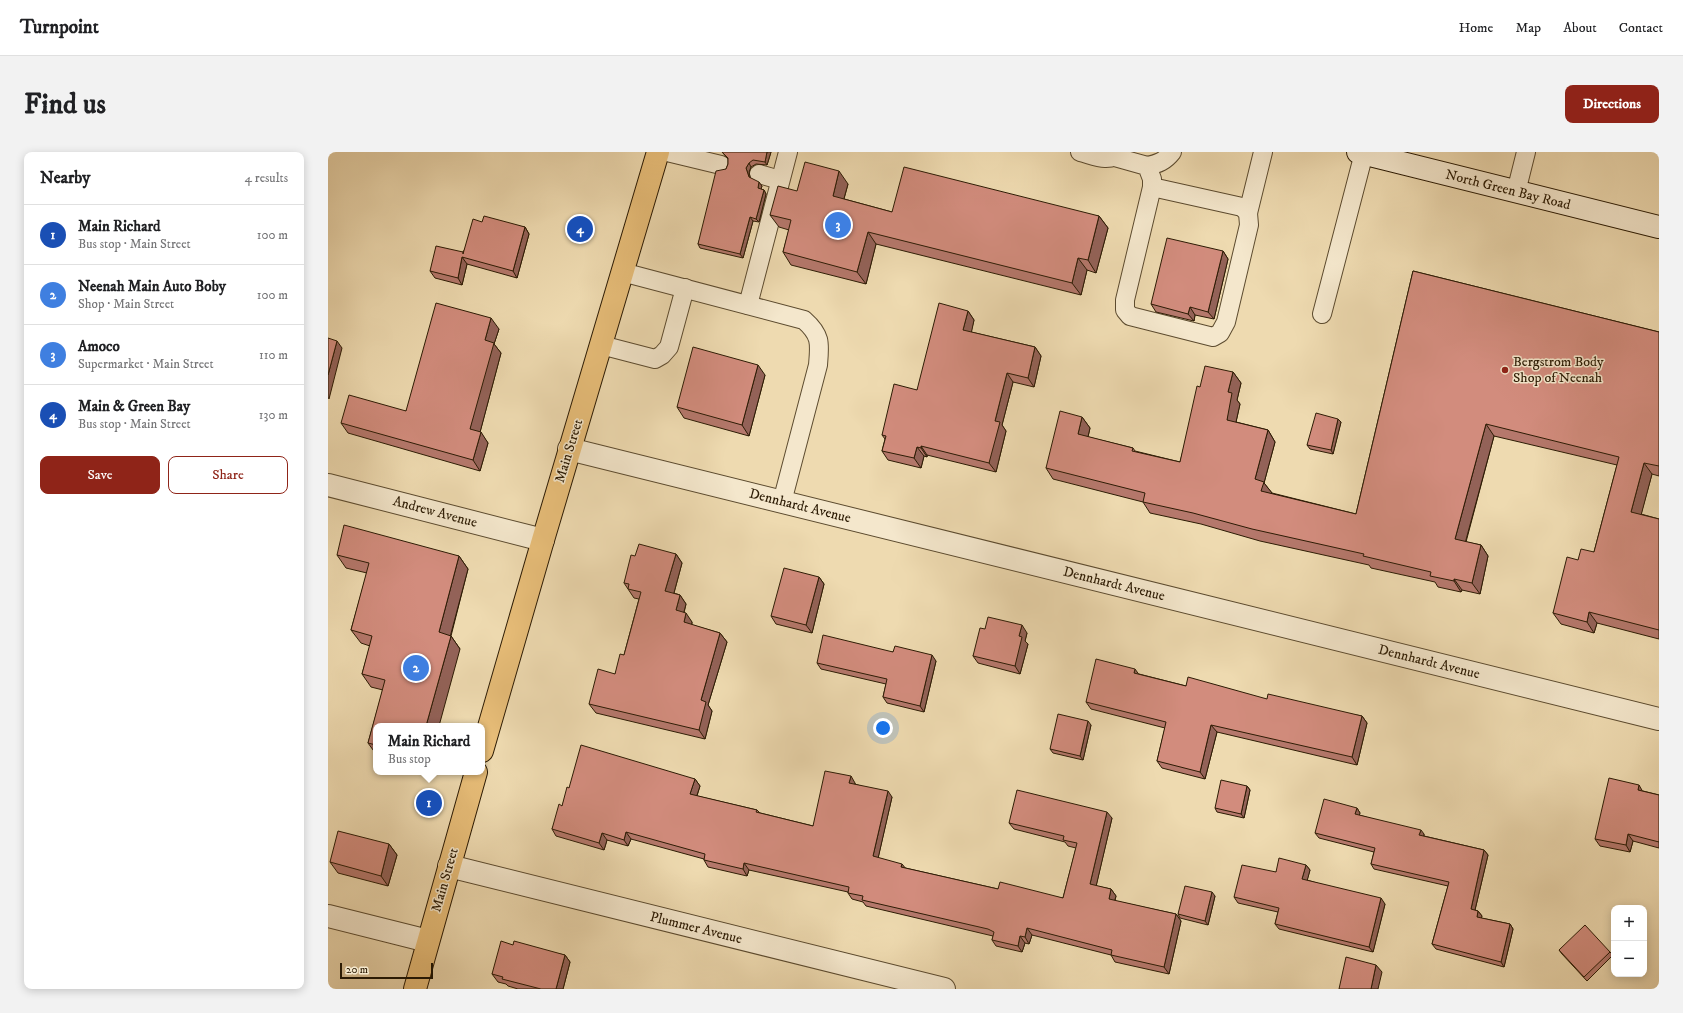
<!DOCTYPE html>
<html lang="en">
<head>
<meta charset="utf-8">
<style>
  :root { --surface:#fff; --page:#f2f2f2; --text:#202124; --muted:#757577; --line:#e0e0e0; --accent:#8f2418 }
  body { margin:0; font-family:"IM FELL DW Pica",serif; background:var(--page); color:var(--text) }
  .controls { position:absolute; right:12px; bottom:12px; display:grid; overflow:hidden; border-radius:8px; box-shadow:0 2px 10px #0003 }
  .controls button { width:36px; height:36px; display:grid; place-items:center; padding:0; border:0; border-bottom:1px solid var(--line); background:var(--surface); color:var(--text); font:20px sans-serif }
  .scale { position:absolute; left:12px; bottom:10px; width:93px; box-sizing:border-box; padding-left:4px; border:2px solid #2c1b04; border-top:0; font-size:11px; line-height:14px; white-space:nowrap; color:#2c1b04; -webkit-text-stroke:3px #f4e7cc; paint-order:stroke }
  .you { position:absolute; left:555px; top:576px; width:14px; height:14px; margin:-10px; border:3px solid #fff; border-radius:50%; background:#1a73e8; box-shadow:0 0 0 6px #1a73e833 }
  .badge { display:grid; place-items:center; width:26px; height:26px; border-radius:50%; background:var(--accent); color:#fff; font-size:13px; font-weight:700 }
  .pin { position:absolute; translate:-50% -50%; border:2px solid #fff; box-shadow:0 1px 4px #0006 }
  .popup { position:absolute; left:45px; top:571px; width:112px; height:52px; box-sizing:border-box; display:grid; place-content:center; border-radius:8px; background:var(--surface); filter:drop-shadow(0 1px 3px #0005); font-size:13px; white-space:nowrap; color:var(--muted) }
  .popup b { font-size:15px; color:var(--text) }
  .popup::after { content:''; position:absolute; left:50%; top:100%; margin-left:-8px; border:8px solid transparent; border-top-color:var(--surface) }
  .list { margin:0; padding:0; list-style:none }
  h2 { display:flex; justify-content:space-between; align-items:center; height:52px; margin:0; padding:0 16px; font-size:17px }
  h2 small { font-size:13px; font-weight:400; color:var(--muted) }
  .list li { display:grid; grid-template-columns:26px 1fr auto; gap:12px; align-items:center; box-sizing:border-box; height:60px; padding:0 16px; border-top:1px solid var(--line) }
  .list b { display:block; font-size:15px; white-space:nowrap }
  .list p { margin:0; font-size:13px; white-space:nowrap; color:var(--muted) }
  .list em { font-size:13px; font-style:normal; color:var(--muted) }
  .actions { display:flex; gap:8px; padding:12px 16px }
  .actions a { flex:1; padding:9px 0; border:1px solid var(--accent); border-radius:8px; text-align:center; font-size:14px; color:var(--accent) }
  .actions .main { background:var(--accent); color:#fff }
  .map { position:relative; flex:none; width:1331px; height:837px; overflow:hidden; border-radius:8px }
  header { display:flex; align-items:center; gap:24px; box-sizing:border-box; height:56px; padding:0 20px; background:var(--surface); border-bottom:1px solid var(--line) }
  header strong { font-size:19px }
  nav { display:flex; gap:22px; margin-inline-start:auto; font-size:14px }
  .intro { display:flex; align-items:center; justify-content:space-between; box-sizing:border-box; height:96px; padding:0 24px }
  h1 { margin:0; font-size:28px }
  .button { padding:10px 18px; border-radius:8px; background:var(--accent); color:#fff; font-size:14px; font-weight:700 }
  main { display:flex; gap:24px; padding:0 24px }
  aside { flex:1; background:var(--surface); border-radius:8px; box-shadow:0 2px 10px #0003 }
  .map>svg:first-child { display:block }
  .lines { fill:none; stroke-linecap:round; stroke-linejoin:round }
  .lane-casing { stroke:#5c4b2f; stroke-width:20 }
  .street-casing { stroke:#5c4b2f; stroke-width:24 }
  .secondary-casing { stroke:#2c1b04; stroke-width:24 }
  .primary-casing { stroke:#2c1b04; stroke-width:24 }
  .lane { stroke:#f4e7cc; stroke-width:18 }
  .street { stroke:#f4e7cc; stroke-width:22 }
  .secondary { stroke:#f4e7cc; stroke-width:22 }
  .primary { stroke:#e7bd78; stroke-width:22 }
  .wall { fill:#b5786c; stroke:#2c1b04 }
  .shaded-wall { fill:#936258; stroke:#2c1b04 }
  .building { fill:#d28c7d; stroke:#2c1b04 }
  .poi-dot { fill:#8f2418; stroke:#f4e7cc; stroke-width:1.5 }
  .labels { text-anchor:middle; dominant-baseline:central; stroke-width:3; stroke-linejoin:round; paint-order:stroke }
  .street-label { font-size:14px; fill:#2c1b04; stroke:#f4e7cc }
  .poi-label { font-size:14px; fill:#2c1b04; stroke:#f4e7cc; text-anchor:start }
</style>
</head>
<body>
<header>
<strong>Turnpoint</strong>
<nav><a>Home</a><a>Map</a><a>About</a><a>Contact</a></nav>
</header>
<div class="intro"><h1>Find us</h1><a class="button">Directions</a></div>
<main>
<aside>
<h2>Nearby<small>4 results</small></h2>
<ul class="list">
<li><span class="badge" style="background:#1a4fb4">1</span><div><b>Main Richard</b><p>Bus stop · Main Street</p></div><em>100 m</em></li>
<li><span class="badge" style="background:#3f7fe0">2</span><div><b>Neenah Main Auto Boby</b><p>Shop · Main Street</p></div><em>100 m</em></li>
<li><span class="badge" style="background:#3f7fe0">3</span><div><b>Amoco</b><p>Supermarket · Main Street</p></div><em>110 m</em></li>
<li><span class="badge" style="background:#1a4fb4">4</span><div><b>Main &amp; Green Bay</b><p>Bus stop · Main Street</p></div><em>130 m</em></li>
</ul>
<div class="actions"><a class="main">Save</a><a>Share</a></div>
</aside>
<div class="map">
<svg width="1331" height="837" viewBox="0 0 1331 837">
  <rect width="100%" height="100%" fill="#eedab0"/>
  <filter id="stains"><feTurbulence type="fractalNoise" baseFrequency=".005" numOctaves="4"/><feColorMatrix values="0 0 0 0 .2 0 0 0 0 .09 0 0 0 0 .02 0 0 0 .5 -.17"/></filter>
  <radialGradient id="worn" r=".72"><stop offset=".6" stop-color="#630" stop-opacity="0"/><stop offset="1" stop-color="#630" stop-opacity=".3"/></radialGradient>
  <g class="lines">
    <g class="lane-casing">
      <g id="lane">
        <path d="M339,0l54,13"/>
        <path d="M752,0c13,3 30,12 39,0"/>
        <path d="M787,5l32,9 5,13v8l-27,113v10l5,6 83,21 7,-4 6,-11 23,-97 -1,-12 -6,-6 -90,-20"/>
        <path d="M819,14c11,-2 18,-5 25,-14"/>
        <path d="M431,22l21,6"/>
        <path d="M1188,40l10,-40"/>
        <path d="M920,61l15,-61"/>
        <path d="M294,120l182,48c17,15 16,23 14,45l-36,137"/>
        <path d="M420,153l40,-153"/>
        <path d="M994,162l42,-161"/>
        <path d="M273,193l54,14 7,-4 7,-8 16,-59"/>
      </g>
    </g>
    <g class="street-casing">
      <g id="street">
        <path d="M241,297l1090,270"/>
        <path d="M0,333l215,55"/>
        <path d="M121,714l495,123"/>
        <path d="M0,764l100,25"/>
      </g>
    </g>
    <g class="secondary-casing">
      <path id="secondary" d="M1030,0l301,75"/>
    </g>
    <g class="primary-casing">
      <g id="primary">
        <path d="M154,599l61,-211 115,-388"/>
        <path d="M87,837l61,-217"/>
      </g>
    </g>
    <use href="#lane" class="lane"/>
    <use href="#street" class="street"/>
    <use href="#secondary" class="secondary"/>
    <use href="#primary" class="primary"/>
  </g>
  <g class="wall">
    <path d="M394,0h49l-4,13 -11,-1 -5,3 -2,5 1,6 12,8 -1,3 3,1 2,4 -7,28 -6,-1 -10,37 -43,-10 -2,-4 28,-75 2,-5v-5z"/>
    <path d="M520,32l-4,15 48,13 207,4 9,12 -12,45 -9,-3 -6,25 -205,-51 -10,40 -75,-19 -8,-13 6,-22 -10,-3 -9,-12 27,-24z"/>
    <path d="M154,70l43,5 4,7 -12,44 -50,-14 -5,21 -27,-7 -5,-7 33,-19z"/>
    <path d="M895,99l5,8 -14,60 -19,-4 -1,6 -38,-9 -5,-8z"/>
    <path d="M1085,119l246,61v144l-7,-2 -11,40 18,5v120l-62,-16 -3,10 -33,-9 -8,-11 25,-53 16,-8 23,-87 -123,-29 -28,106 15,3 7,11 -8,38 -18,-4 -1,2 -23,-5 -3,-5 -64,-14 -2,-3 -109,-24 -59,-17 -51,-11 -7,-11 -90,-23 -7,-11 36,-51 8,11 -2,9 45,11 2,3 45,11 20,-75 33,-15 8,11 -4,17 3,4 -4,18 32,8 7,12 -11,41 8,10 84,21z"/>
    <path d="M640,159l6,9 -3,12 64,15 6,9 -7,31 -21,-5 -11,43 4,6 -10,41 -69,-17v2l-3,-1 -3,12 -33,-8 -6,-9 3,-12 -3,-4 35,-45z"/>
    <path d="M171,177l-5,15 7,9 -21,79 8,11 -8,28 -132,-38 -7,-10 65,-12z"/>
    <path d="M437,223l-16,61 -65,-18 -7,-11z"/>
    <path d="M1013,270l-8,32 -23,-5 -3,-4z"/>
    <path d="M348,402l6,9 -8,30 6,2 6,9 -2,9 8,9v3l28,8 7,9 -19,63 4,6 -7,28 -109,-26 -7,-9 26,-30 9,-19 15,-56 -5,-1 -10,-15 11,-27z"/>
    <path d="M9,403l122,1 9,13 -17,67 9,13 -84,77v28l-8,-11 15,-53 -12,-3 -9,-13 8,-28 -9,-3 -10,-13 16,-57 -21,-5z"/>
    <path d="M491,425l5,7 -12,49 -36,-9 -5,-8z"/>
    <path d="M657,477l42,4 -2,8 3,3 -8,30 -42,-11 -5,-7z"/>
    <path d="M565,500l43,9 -12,51 -37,-9 -4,-6 3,-13 -65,-15 -4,-6z"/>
    <path d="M811,522l47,12 176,30 5,7 -10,42 -140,-33 -12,47 -43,-11 -5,-7 8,-33 -74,-19 -5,-7z"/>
    <path d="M763,573l-8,35 -30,-7 -3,-4z"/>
    <path d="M367,627l5,7 -3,10 60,14 3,3 53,13 42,-43v1l37,13 -14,61 27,10 93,21 65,9 13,-50 -8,-2 -3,-4 -51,-13 -5,-6 103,-5 -16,68 15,3 5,7 -1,5 61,13 5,7 -12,53 -54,-12 -4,-7 -79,-20 -3,9 -4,-1 -3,9 -26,-6 -4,-6 1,-4 -127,-30 -3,-4 -11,-3 -4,-6v-1l-99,-22 -2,6 -39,-9 -4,-7v-1l-73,-20 -3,7 -21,-6 -3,10 -48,-14 -4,-7 10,-23 7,-18z"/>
    <path d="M919,634l3,4 -6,28 -27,-6 -2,-4z"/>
    <path d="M1315,639l16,4v53l-26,-7 -3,11 -30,-6 -5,-7z"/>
    <path d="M1029,656l3,5 -1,2 65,19v2l60,14 4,5 -13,55 3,1 4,5 -1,2 29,6 3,5 -9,38 -68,-18 -4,-5 16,-58 -74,-17 -3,-5 3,-12 -55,-14 -4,-5z"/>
    <path d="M61,692l8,11 -9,31 -50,-13 -8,-11z"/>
    <path d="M978,713l4,5 -3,10 78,24 -12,48 -94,-23 -4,-5 3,-12 -40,-9 -4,-6 42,-25z"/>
    <path d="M887,744l-7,29 -28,-7 -2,-4z"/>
    <path d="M185,793l52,10 5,7 -7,27h-45l-10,-3 -2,-2 -8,-2 -6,-8z"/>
    <path d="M1231,798l51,2 3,3 -26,26 -25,-27z"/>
  </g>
  <g class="shaded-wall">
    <path d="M439,0h4l-4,13 -2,-3z"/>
    <path d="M421,11l2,4 -2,5 2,9 -2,-4 -3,-9z"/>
    <path d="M511,19l9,13 -7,25 -8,-13z"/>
    <path d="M431,30l3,4 -2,6 -2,-4z"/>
    <path d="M436,38l2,4 -7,28 -3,-3z"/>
    <path d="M771,64l9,12 -12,45 -8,-13z"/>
    <path d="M422,65l3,4 -10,37 -3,-4z"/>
    <path d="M197,75l4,7 -12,44 -4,-7z"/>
    <path d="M540,80l8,12 -10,40 -9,-12z"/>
    <path d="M895,99l5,8 -14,60 -6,-7z"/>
    <path d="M134,105l5,7 -5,21 -4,-7z"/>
    <path d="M750,106l9,12 -6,25 -9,-12z"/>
    <path d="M862,155l5,8 -1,6 -6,-7z"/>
    <path d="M640,159l6,9 -4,19 -7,-9z"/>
    <path d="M163,166l8,11 -5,15 7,9 -23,87 -8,-11 15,-89z"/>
    <path d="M9,189l5,7 -13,51 -1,-2v-22z"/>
    <path d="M707,195l6,9 -7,31 -6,-9z"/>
    <path d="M430,213l7,10 -16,61 -7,-11z"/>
    <path d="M905,220l8,11 -4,17 3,4 -6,27 -7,-11 1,-28z"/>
    <path d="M679,221l6,9 -11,43 4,6 -10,41 -7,-9 6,-42z"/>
    <path d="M754,265l8,11 -4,17 -8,-11z"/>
    <path d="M1010,267l3,3 -8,32 -2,-4z"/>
    <path d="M1158,272l8,12 -31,115 -8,-12z"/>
    <path d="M940,278l7,12 -11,41 8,10 -3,9 -8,-11 -6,-12z"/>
    <path d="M153,280l7,11 -8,28 -7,-11z"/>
    <path d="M593,294l6,9v2l-6,-9z"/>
    <path d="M589,295l7,9 -3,12 -7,-10z"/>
    <path d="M1316,311l8,11 -13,49 -8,-11z"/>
    <path d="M1153,393l7,11 -8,38 -8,-11z"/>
    <path d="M348,402l6,9 -10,37 -7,-9z"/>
    <path d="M131,404l9,13 -20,76 -9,-13z"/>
    <path d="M491,425l5,7 -12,49 -6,-8z"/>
    <path d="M1126,427l8,11 -1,2 -7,-11z"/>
    <path d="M352,443l6,9 -4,15 -6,-9z"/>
    <path d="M1261,460l8,11 -3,10 -7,-11z"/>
    <path d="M358,461l6,9 -2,10 -6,-10z"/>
    <path d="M694,473l5,8 -2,8 3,3 -8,30 -5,-8 4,-30z"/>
    <path d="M392,481l7,9 -19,63 4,6 -7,28 -6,-9 2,-30z"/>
    <path d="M123,484l9,13 -21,77h-13z"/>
    <path d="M604,503l4,6 -12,51 -4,-6z"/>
    <path d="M807,517l5,7 -6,-3z"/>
    <path d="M1034,564l5,7 -10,42 -5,-8z"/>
    <path d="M760,569l3,4 -8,35 -3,-4z"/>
    <path d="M883,573l6,7 -12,47 -5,-7z"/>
    <path d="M523,624l4,7 -1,6 -5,-6z"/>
    <path d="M367,627l5,7 -5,15 -5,-7z"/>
    <path d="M1311,633l4,7 -5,-2z"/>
    <path d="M919,634l3,4 -6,28 -3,-4z"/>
    <path d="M560,639l4,6 -15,66 -4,-7z"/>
    <path d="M1029,656l3,5 -2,6 -3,-5z"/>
    <path d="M779,660l5,6 -17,73 -5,-7z"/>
    <path d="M1093,678l3,4 -1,6 -4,-5z"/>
    <path d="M298,680l5,7 -3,7 -4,-6z"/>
    <path d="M274,681l5,7 -3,10 -5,-7z"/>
    <path d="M1300,682l5,7 -3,11 -4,-7z"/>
    <path d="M61,692l8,11 -9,31 -7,-10z"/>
    <path d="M1156,698l4,5 -14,59 -3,-5z"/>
    <path d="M416,711l5,7 -2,6 -4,-7z"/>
    <path d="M574,712l5,6 -6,-3z"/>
    <path d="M978,713l4,5 -4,15 -4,-6z"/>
    <path d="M783,737l5,7 -3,10 -4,-7z"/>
    <path d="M884,740l3,4 -7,29 -3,-4z"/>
    <path d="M1053,746l4,6 -12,48 -4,-5z"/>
    <path d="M1150,759l4,5 -2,5 -3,-4z"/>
    <path d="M848,762l5,7 -12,53 -5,-7z"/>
    <path d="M1182,772l3,5 -9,38 -3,-5z"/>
    <path d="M699,776l5,7 -3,9 -4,-7z"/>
    <path d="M692,784l5,7 -3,9 -4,-6z"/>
    <path d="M237,803l5,7 -7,27h-7z"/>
    <path d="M1048,813l6,7 -4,17h-7z"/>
  </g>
  <g class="building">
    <path d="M394,0h45l-2,10 -12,-2 -4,3 -3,5 3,9 10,5 -1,6 6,2 -8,29 -6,-2 -10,37 -42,-10 18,-73 10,-2 2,-5v-6z"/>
    <path d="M477,10l34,9 -6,25 59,16 12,-45 195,49 -11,44 -10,-2 -6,25 -204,-51 -11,40 -74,-20 8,-32 -21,-5 8,-29 19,5z"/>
    <path d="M156,64l41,11 -12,44 -51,-14 -4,21 -28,-7 6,-25 27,6v2l10,-35 9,3z"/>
    <path d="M839,86l56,13 -15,61 -18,-5 -2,7 -37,-10z"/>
    <path d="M1085,119l246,61v134l-15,-3 -13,49 28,7v111l-70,-18 -2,10 -34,-9 14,-56 11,3 3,-11 13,3 25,-95 -133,-33 -31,115 26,6 -9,38 -18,-4v2l-24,-5 1,-4 -68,-16 1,-2 -112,-25 -59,-16 -50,-11 2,-9 -99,-25 14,-57 22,6 -4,17 55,14 -1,3 48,11 17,-76 3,1 5,-21 28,6 -5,20 4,1 -5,27 41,10 -13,49 9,3 -3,9 95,23z"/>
    <path d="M108,151l55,15 -6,22 9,3 -24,86 11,3 -8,28 -132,-37 8,-28 57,16z"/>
    <path d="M611,151l29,8 -5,19 72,17 -7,31 -21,-5 -12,48 5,1 -11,41 -68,-17v2l-4,-1 -3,11 -32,-7 4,-15 -4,-1 12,-51 23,6z"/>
    <path d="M0,186l9,3 -9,34z"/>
    <path d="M365,195l65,18 -16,60 -65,-18z"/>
    <path d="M988,261l22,6 -7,31 -24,-5z"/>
    <path d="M16,373l115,31 -20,76 12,4 -25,90h-50v19l-8,-2 17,-63 -23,-6 10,-38 -21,-6 18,-67 -32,-8z"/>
    <path d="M311,392l37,10 -11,37 15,4 -4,15 10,3 -2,9 36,11 -19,67 5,2 -7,28 -110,-26 9,-35 17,5 5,-20 4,1 17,-63 -13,-3 1,-5 -5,-1 7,-28 4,1z"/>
    <path d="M456,416l35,9 -13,48 -35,-9z"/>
    <path d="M660,465l34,8 -3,11 3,1 -7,29 -42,-10 7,-28 5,1z"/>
    <path d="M495,483l70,17 2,-6 37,9 -12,51 -37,-9 4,-18 -70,-16z"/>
    <path d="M768,507l39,10 -1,4 52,13 2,-9 79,22 1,-5 94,22 -10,41 -141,-32 -11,47 -43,-11 9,-39 -80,-20z"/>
    <path d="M730,562l30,7 -8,35 -30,-7z"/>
    <path d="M253,593l114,34 -5,15 67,16 -1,2 57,14 12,-55 26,5 -2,7 39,8 -15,65 29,8 -1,3 97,22 2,-7 63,16 14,-55 -14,-3 1,-4 -55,-13 8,-33 90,22 -17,72 21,5 -2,10 67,15 -12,53 -53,-12 1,-5 -85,-22 -2,9 -5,-1 -2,10 -26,-6 2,-8 -6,-3 -126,-29 1,-4 -15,-3 1,-6 -105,-24 -1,6 -39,-9 1,-6 -79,-22 -2,8 -22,-7 -3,10 -47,-14 7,-25 3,2 5,-19 2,1z"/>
    <path d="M1281,626l30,7 -1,5 21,5v47l-31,-8 -2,11 -31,-6z"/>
    <path d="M893,628l26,6 -6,28 -26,-6z"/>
    <path d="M996,647l33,9 -2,6 66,16 -2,5 65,15 -13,59 7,2 -1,6 33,7 -9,38 -69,-18 17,-62 -78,-18 4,-16 -60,-15z"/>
    <path d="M10,679l51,13 -8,32 -51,-14z"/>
    <path d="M951,706l27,7 -4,14 79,19 -12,49 -94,-23 4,-16 -45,-11 8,-32 34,7z"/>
    <path d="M857,734l27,6 -7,29 -27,-7z"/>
    <path d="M1257,773l25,27 -26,25 -25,-27z"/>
    <path d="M173,789l12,4 1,-4 51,14 -9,34h-15l-39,-10 1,-2 -11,-3z"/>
    <path d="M1018,805l30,8 -5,24h-32z"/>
  </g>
  <circle class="poi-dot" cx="1177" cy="218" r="4"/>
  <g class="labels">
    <g class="street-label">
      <text transform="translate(1180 38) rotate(14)">North Green Bay Road</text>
      <text transform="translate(241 299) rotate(-73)">Main Street</text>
      <text transform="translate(472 354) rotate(14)">Dennhardt Avenue</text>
      <text transform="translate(107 360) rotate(15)">Andrew Avenue</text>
      <text transform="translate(786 432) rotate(14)">Dennhardt Avenue</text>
      <text transform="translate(1101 510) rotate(14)">Dennhardt Avenue</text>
      <text transform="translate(117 728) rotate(-74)">Main Street</text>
      <text transform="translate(368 776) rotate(14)">Plummer Avenue</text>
    </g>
    <g class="poi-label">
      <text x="1185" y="210">Bergstrom Body<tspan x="1185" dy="16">Shop of Neenah</tspan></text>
    </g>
  </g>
  <rect width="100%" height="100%" filter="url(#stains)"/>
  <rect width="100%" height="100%" fill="url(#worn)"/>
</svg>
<div class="controls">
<button>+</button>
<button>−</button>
</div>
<div class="scale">20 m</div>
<div class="you"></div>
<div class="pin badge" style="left:101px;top:651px;background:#1a4fb4">1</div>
<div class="popup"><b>Main Richard</b>Bus stop</div>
<div class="pin badge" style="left:88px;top:516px;background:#3f7fe0">2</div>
<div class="pin badge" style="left:510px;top:73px;background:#3f7fe0">3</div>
<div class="pin badge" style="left:252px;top:77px;background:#1a4fb4">4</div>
</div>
</main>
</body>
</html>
